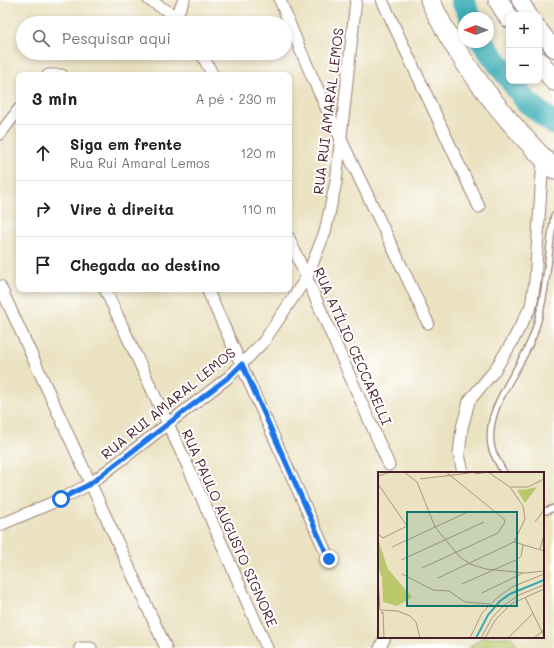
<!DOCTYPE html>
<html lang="pt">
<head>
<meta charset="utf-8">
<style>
  :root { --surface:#fff; --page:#f6f6f6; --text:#222; --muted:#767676; --line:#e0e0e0 }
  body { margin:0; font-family:Mali,sans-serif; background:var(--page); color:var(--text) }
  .controls { position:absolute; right:12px; top:12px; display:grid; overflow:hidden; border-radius:8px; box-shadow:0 2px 6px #0003 }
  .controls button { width:36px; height:36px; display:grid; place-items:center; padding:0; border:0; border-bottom:1px solid var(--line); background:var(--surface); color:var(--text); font:20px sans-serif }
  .compass { position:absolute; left:458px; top:12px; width:36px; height:36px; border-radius:50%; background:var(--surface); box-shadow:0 2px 6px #0003; rotate:270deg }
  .stop { position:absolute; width:12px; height:12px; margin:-9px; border:3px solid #1a73e8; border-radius:50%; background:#fff }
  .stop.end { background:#1a73e8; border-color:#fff; box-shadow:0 1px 4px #0008 }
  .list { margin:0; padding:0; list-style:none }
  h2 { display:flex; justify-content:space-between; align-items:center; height:52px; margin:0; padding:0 16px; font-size:17px }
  h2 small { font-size:13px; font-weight:400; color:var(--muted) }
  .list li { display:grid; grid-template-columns:26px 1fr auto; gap:12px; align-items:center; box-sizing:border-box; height:56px; padding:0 16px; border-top:1px solid var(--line) }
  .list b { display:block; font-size:15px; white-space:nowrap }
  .list p { margin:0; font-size:13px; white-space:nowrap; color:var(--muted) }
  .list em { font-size:13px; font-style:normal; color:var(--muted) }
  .icon { flex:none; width:22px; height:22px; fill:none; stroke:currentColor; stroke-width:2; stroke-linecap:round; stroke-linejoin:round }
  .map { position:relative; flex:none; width:554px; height:648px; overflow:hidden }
  .search { position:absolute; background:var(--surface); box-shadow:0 2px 6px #0003; left:16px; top:16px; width:276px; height:44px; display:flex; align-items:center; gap:10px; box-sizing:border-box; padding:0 14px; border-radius:22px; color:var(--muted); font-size:15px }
  .panel { position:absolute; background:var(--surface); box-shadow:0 2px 6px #0003; left:16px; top:72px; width:276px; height:220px; border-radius:8px }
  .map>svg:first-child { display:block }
  .green { fill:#bac86b; stroke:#82744b }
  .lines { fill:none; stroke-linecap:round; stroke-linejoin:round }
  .river { stroke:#39abb4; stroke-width:23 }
  .service-casing { stroke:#9a8076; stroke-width:8 }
  .minor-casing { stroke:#9a8076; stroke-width:13 }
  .secondary-casing { stroke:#9a8076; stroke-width:18 }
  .trunk-casing { stroke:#9a8076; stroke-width:21 }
  .service { stroke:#fff; stroke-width:5.5 }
  .minor { stroke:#fff; stroke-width:11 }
  .secondary { stroke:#fff; stroke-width:16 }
  .trunk { stroke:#fff; stroke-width:19 }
  .route { stroke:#1a73e8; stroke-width:5 }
  .labels { text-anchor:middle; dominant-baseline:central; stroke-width:4; stroke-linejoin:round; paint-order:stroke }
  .street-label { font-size:14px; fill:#4a1f2b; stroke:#fff }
  .inset-river { fill:none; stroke:#39abb4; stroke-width:2 }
  .inset-road { fill:none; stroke:#ab9485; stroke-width:1 }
  .view { fill:#0f766e; fill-opacity:0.15; stroke:#0f766e; stroke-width:2 }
  .inset-edge { fill:none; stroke:#4a1f2b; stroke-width:2 }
</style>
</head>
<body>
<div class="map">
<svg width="554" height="648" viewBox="0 0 554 648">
  <rect width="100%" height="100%" fill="#fff"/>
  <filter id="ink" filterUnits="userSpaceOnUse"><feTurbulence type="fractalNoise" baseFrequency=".025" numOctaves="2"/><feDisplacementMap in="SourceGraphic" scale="8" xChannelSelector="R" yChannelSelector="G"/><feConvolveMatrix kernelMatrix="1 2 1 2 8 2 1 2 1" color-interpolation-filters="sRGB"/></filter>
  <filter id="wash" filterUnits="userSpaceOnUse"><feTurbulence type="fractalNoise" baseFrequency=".012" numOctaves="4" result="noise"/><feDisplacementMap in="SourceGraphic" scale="16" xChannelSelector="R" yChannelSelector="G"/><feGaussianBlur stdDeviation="0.9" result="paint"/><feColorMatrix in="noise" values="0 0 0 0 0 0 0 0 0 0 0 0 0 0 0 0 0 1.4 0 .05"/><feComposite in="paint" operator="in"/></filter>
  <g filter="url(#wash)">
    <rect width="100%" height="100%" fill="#ebe2c1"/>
    <path class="green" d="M482,637h30l7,11h-50z"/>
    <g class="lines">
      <g class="river">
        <path d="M462,0l9,18"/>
        <path d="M482,42l27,36"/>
        <path d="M511,81l15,20 28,23"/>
      </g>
    </g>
  </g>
  <g filter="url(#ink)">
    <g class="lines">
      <g class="service-casing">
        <g id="service">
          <path d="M504,473c-4,-8 -12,-19 -13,-28 -6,-42 33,-77 44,-115 12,-37 13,-76 19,-114"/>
          <path d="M543,510l3,1 8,-3"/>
        </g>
      </g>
      <g class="minor-casing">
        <g id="minor">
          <path d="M149,0l27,16 8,-16"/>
          <path d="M280,0c43,110 99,215 148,323"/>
          <path d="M382,0l97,207"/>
          <path d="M201,53l12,22"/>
          <path d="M48,75h14"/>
          <path d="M0,134l19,-25"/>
          <path d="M289,238l100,227"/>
          <path d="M0,286l166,362"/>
          <path d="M105,289l85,182 77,177"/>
          <path d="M207,289l122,270"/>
          <path d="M463,473l-4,-19 3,-26 7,-27 25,-30 17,-27 20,-38 4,-25 8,-123"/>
          <path d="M0,525l61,-26 29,-15 140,-108 34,-35 43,-64 18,-45 11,-50 20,-182"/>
          <path d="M80,648h11"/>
          <path d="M380,648l5,-11"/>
        </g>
      </g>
      <g class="secondary-casing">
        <g id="secondary">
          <path d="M520,0l9,15"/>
          <path d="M539,29l15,20"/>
        </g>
      </g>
      <g class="trunk-casing">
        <g id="trunk">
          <path d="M430,0c29,64 74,119 124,169"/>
          <path d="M498,0l11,18"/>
          <path d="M539,61l15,20"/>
        </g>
      </g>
      <use href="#service" class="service"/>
      <use href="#minor" class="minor"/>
      <use href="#secondary" class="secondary"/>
      <use href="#trunk" class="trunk"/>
    </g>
  </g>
  <g class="lines" filter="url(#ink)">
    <path class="route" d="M61,499l29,-15 140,-108 12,-12 87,195"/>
  </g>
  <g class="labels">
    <g class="street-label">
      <text transform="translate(328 111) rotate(-83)">RUA RUI AMARAL LEMOS</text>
      <text transform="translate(353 346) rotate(66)">RUA ATÍLIO CECCARELLI</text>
      <text transform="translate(168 403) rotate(-39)">RUA RUI AMARAL LEMOS</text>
      <text transform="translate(230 528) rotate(66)">RUA PAULO AUGUSTO SIGNORE</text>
    </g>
  </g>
  <g transform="translate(378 472)">
    <rect width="166" height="166" fill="#ebe2c1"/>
    <path d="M159,15l-12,16 -8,-13 11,-1zM0,67l10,30 24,28 -15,9 -14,-4 -1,-25 -4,-9z" fill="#bac86b"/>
    <path class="inset-river" d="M98,166l12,-23 12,-14 10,-7 34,-14"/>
    <path class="inset-road" d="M26,0l13,10 18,45 24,29 11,8 16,5 39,4 19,-2M110,0l22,15 13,19 2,13 -11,23 30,9M97,2l13,-2M0,4l13,-4M42,7l57,-7M0,12l29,42 -24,12 -5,-4M133,15h17l16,-8M157,50l9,-12M14,75l78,-36M162,77l4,-14M23,88l83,-38M44,96l76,-35 7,-11 -1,-3 -58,-47M24,102l31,16 16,1 16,11 25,2M60,106l76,-36M0,108l2,29 3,5M84,112l56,-25 3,-3 2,-11M104,121l41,-20M147,125l19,39M4,138l16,1 12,5 6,6 4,16M5,140l1,26M92,166l12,-25 16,-16 14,-10 32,-13M103,166l11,-20 11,-12 16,-11 25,-10M107,166l11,-19 15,-15 33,-15M130,166l25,-25M156,166l10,-8"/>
    <path class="view" d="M29,40h110v94h-110z"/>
    <rect width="166" height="166" class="inset-edge"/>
  </g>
</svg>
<div class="controls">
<button>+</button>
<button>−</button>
</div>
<svg class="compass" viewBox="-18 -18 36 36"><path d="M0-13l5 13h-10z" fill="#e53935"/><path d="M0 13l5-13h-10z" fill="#767676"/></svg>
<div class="stop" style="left:61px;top:499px"></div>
<div class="stop end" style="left:329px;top:559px"></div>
<div class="search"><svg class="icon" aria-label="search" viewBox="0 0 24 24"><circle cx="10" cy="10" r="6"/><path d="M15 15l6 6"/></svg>Pesquisar aqui</div>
<section class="panel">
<h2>3 min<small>A pé · 230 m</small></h2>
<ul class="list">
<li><svg class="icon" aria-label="ahead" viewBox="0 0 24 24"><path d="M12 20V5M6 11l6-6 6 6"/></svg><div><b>Siga em frente</b><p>Rua Rui Amaral Lemos</p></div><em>120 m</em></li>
<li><svg class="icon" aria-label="right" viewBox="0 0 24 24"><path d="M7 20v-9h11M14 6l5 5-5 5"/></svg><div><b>Vire à direita</b></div><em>110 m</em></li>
<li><svg class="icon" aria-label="arrive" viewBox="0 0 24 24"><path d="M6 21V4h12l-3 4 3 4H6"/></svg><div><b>Chegada ao destino</b></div></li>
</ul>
</section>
</div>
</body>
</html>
